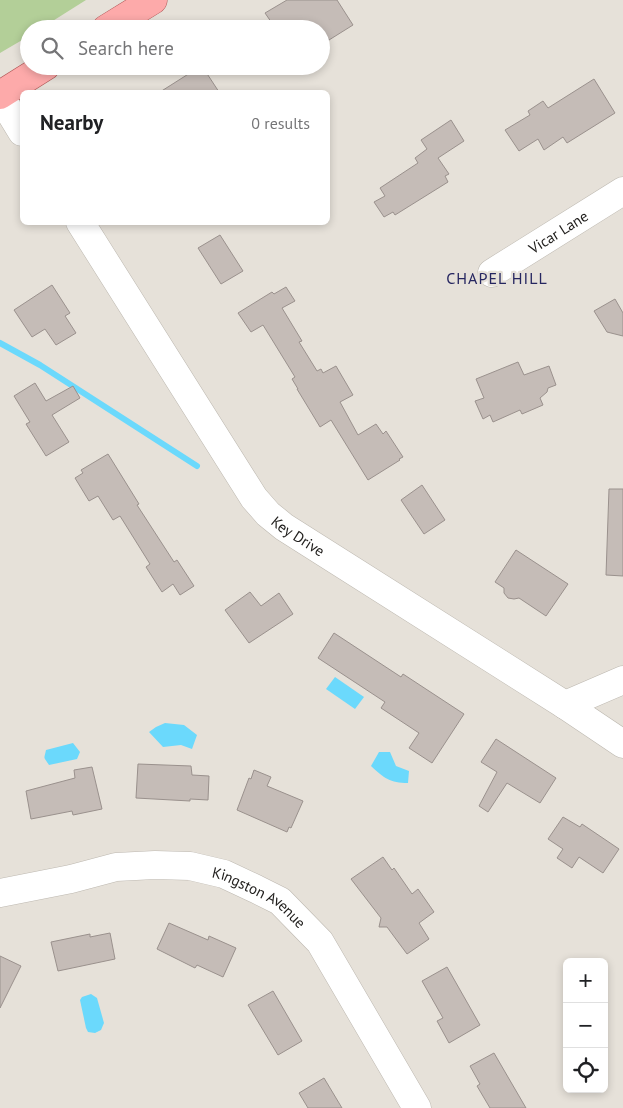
<!DOCTYPE html>
<html lang="en">
<head>
<meta charset="utf-8">
<style>
  :root { --surface:#fff; --page:#f2f2f2; --text:#202124; --muted:#757577; --line:#e0e0e0 }
  body { margin:0; font-family:"PT Sans",sans-serif; background:var(--page); color:var(--text) }
  .controls { position:absolute; right:15px; bottom:15px; display:grid; overflow:hidden; border-radius:8px; box-shadow:0 2px 8px #0003 }
  .controls button { width:45px; height:45px; display:grid; place-items:center; padding:0; border:0; border-bottom:1px solid var(--line); background:var(--surface); color:var(--text); font:25px sans-serif }
  .list { margin:0; padding:0; list-style:none }
  h2 { display:flex; justify-content:space-between; align-items:center; height:65px; margin:0; padding:0 20px; font-size:21px }
  h2 small { font-size:16px; font-weight:400; color:var(--muted) }
  .icon { flex:none; width:28px; height:28px; fill:none; stroke:currentColor; stroke-width:2; stroke-linecap:round; stroke-linejoin:round }
  .map { position:relative; flex:none; width:623px; height:1108px; overflow:hidden }
  .search { position:absolute; background:var(--surface); box-shadow:0 2px 8px #0003; left:20px; top:20px; width:310px; height:55px; display:flex; align-items:center; gap:12px; box-sizing:border-box; padding:0 18px; border-radius:28px; color:var(--muted); font-size:19px }
  .panel { position:absolute; background:var(--surface); box-shadow:0 2px 8px #0003; left:20px; top:90px; width:310px; height:135px; border-radius:8px }
  .map>svg:first-child { display:block }
  .green { fill:#b3cf98 }
  .water { fill:#6bd9fc }
  .lines { fill:none; stroke-linecap:round; stroke-linejoin:round }
  .stream { stroke:#6bd9fc; stroke-width:6 }
  .building { fill:#c5bcb7; stroke:#9a918d }
  .minor-casing { stroke:#bdb8b0; stroke-width:29 }
  .major-casing { stroke:#ae5453; stroke-width:29 }
  .minor { stroke:#fff; stroke-width:28 }
  .major { stroke:#fdaaaa; stroke-width:28 }
  .labels { text-anchor:middle; dominant-baseline:central; stroke-width:4.5; stroke-linejoin:round; paint-order:stroke }
  .street-label { font-size:15px; fill:#1f1d1b; stroke:#e6e1d9 }
  .neighbourhood-label { font-size:16px; letter-spacing:1px; fill:#262660; stroke:#e6e1d9 }
</style>
</head>
<body>
<div class="map">
<svg width="623" height="1108" viewBox="0 0 623 1108">
  <rect width="100%" height="100%" fill="#e6e1d9"/>
  <path class="green" d="M0,0h86l-46,29h-11v7l-29,17z"/>
  <g class="water">
    <path d="M335,677l29,20 -9,12 -29,-20z"/>
    <path d="M165,723l19,2 13,10 -5,14 -11,-4 -18,2 -14,-15 7,-5z"/>
    <path d="M73,743l7,9 -3,7 -28,6c-6,-9 -5,-5 -3,-15z"/>
    <path d="M379,752h11l6,14 13,5 -1,12c-18,0 -24,-5 -37,-17z"/>
    <path d="M91,994l6,4 7,25 -3,7 -6,3 -7,-1 -2,-4 -6,-28 2,-3z"/>
  </g>
  <g class="lines">
    <path class="stream" d="M0,343l40,22 157,101"/>
  </g>
  <g class="building">
    <path d="M287,0h50l16,25 -32,20v-16h-45l-11,-16z"/>
    <path d="M202,66l17,26h-59l41,-26z"/>
    <path d="M594,79l21,34 -48,30 -4,-6 -19,13 -6,-11 -19,12 -14,-21 25,-15 -2,-4 15,-10 5,7z"/>
    <path d="M451,120l13,21 -26,17 11,16 -4,2 3,6 -53,33 -2,-3 -9,5 -10,-15 11,-6 -5,-8 38,-25 -3,-5 12,-9 -6,-9z"/>
    <path d="M220,235l23,36 -22,13 -23,-36z"/>
    <path d="M52,285l18,28 -5,3 11,17 -20,12 -11,-16 -13,8 -18,-27z"/>
    <path d="M286,287l9,14 -13,7 20,33 -3,1 18,29 4,-2 2,4 13,-7 17,29 -13,7 18,33 18,-11 7,10 3,-3 17,26 -4,2 1,1 -32,20 -37,-60 -11,7 -6,-10 -17,-28h1l-6,-10 3,-2 -32,-52 -12,7 -13,-19 34,-21 2,2z"/>
    <path d="M615,299l8,14v23l-16,-4 -13,-21z"/>
    <path d="M518,362l6,13 25,-9 7,19 -8,3 -1,4 -7,6 3,7 -21,9 -2,-4 -27,12 -3,-7 -7,4 -8,-18 9,-3 -8,-19z"/>
    <path d="M35,383l11,18 27,-15 7,12 -28,17 17,27 -23,14 -20,-32 4,-2 -16,-26z"/>
    <path d="M108,454l31,50 -2,1 37,57 3,-2 17,26 -14,9 -7,-11 -11,8 -16,-25 4,-3 -30,-48 -7,4 -15,-24 -9,5 -14,-23 8,-5 -2,-3z"/>
    <path d="M422,485l23,35 -21,14 -23,-34z"/>
    <path d="M609,489h14v87l-17,-1z"/>
    <path d="M516,550l52,34 -22,32 -27,-18 -5,1 -6,-1 -4,-5v-5l-9,-6z"/>
    <path d="M250,592l11,14 18,-13 14,21 -44,29 -24,-33z"/>
    <path d="M334,633l67,44 2,-3 61,40 -32,49 -23,-15 10,-15 -38,-25 4,-6 -67,-44z"/>
    <path d="M496,739l60,39 -16,25 -33,-20 -19,29 -9,-6 18,-34 -16,-10z"/>
    <path d="M138,764l53,2 1,9 17,1 -1,24 -18,-1v2l-54,-3z"/>
    <path d="M92,767l10,42 -29,6 -1,-4 -41,8 -5,-28 49,-13 -1,-8z"/>
    <path d="M254,770l17,7 -4,9 36,15 -12,27 -2,-1 -2,5 -50,-22 12,-32 2,1z"/>
    <path d="M563,817l17,10 2,-3 37,25 -16,24 -24,-16 -7,11 -15,-10 6,-9 -15,-10z"/>
    <path d="M383,857l9,13 2,-2 18,26 6,-5 16,23 -15,11 10,16 -22,15 -20,-27h-8l2,-9 -30,-39z"/>
    <path d="M169,923l39,17 1,-4 27,12 -13,29 -26,-12 -2,3 -38,-19z"/>
    <path d="M110,933l5,26 -57,12 -7,-29 39,-8v3z"/>
    <path d="M0,956l21,10 -21,42z"/>
    <path d="M447,967l33,58 -31,18 -12,-22 6,-3 -21,-37z"/>
    <path d="M273,991l29,50 -24,14 -30,-50z"/>
    <path d="M494,1053l32,55h-36l-13,-22 3,-2 -10,-18z"/>
    <path d="M324,1078l18,30h-34l-9,-15z"/>
  </g>
  <g class="lines">
    <g class="minor-casing">
      <g id="minor">
        <path d="M0,96l22,36"/>
        <path id="s1" d="M80,222l174,276 14,16 16,13 281,178 58,39"/>
        <path id="s2" d="M492,273l131,-82"/>
        <path d="M565,705l58,-25"/>
        <path id="s3" d="M0,893l71,-14 45,-12 39,-2 35,1 34,8 32,15 24,12 40,41 97,166"/>
      </g>
    </g>
    <g class="major-casing">
      <g id="major">
        <path d="M106,29l47,-29"/>
        <path d="M0,95l46,-29"/>
      </g>
    </g>
    <use href="#minor" class="minor"/>
    <use href="#major" class="major"/>
  </g>
  <g class="labels">
    <g class="street-label">
      <text stroke="none"><textPath href="#s2" startOffset="78">Vicar Lane</textPath></text>
      <text stroke="none"><textPath href="#s1" startOffset="385">Key Drive</textPath></text>
      <text stroke="none"><textPath href="#s3" startOffset="270">Kingston Avenue</textPath></text>
    </g>
    <g class="neighbourhood-label">
      <text x="497" y="278">CHAPEL HILL</text>
    </g>
  </g>
</svg>
<div class="controls">
<button>+</button>
<button>−</button>
<button><svg class="icon" aria-label="locate" viewBox="0 0 24 24"><circle cx="12" cy="12" r="6"/><path d="M12 2v4M12 18v4M2 12h4M18 12h4"/></svg></button>
</div>
<div class="search"><svg class="icon" aria-label="search" viewBox="0 0 24 24"><circle cx="10" cy="10" r="6"/><path d="M15 15l6 6"/></svg>Search here</div>
<section class="panel">
<h2>Nearby<small>0 results</small></h2>
<ul class="list">
</ul>
</section>
</div>
</body>
</html>
